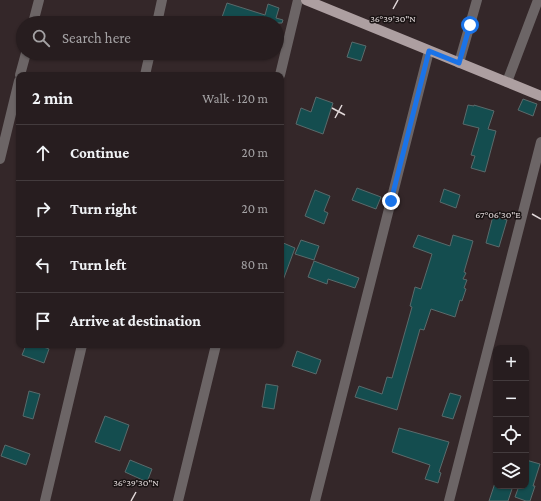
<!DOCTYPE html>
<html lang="en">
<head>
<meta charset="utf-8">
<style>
  :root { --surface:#271d1f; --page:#332a2c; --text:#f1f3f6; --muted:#a4a2a4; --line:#433b3d }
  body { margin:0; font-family:"Crimson Pro",serif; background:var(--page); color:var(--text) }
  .controls { position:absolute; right:12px; bottom:12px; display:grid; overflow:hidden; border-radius:8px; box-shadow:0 1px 3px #0004 }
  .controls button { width:36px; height:36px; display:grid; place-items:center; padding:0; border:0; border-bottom:1px solid var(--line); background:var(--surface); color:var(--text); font:20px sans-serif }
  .stop { position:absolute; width:12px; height:12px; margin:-9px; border:3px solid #1a73e8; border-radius:50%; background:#fff }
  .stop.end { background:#1a73e8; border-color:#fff; box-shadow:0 1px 4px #0008 }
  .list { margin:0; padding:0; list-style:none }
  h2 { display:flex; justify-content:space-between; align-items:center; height:52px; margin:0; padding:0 16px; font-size:17px }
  h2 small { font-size:13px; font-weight:400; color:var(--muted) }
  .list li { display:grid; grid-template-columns:26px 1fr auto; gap:12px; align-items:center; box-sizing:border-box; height:56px; padding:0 16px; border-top:1px solid var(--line) }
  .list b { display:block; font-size:15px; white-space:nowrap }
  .list em { font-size:13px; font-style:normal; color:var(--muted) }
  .icon { flex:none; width:22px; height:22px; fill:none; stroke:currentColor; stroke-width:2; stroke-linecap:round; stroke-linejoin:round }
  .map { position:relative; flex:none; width:541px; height:501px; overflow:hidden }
  .search { position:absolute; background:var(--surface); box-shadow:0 1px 3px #0004; left:16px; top:16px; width:268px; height:44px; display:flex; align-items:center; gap:10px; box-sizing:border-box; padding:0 14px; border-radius:22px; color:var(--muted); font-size:15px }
  .panel { position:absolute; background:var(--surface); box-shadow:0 1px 3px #0004; left:16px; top:72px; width:268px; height:276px; border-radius:8px }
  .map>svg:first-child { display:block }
  .building { fill:#144d4f; stroke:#5a6a6b }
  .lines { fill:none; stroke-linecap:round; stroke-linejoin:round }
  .minor { stroke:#6c6566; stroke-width:10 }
  .major { stroke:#ad9fa1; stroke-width:10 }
  .route { stroke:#1a73e8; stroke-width:5 }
  .ticks { fill:none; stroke:#e1d8d9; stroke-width:1.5 }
  .ticks-label { font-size:10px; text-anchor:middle; fill:#e1d8d9; stroke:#181212; stroke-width:3; stroke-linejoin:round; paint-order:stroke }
</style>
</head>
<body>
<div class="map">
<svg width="541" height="501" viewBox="0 0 541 501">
  <rect width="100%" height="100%" fill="#342729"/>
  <g class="building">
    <path d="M227,3l38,12 3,-11 11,4 -3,10 7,2 -1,3h-52l-9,-3z"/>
    <path d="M352,42l14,4 -5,15 -14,-4z"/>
    <path d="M316,97l17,6 -10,31 -27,-10 5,-16 10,4z"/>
    <path d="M523,99l14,5 -4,12 -15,-6z"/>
    <path d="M468,105l6,1v-1l20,6 -6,18 8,2 -11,41 -14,-4 4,-12 -4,-1 8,-27 -16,-4z"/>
    <path d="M357,188l24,9 -5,12 -24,-9z"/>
    <path d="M444,189l16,6 -4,13 -16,-6z"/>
    <path d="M315,190l15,6 -6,15 4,2 -4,11 -19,-8z"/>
    <path d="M493,216l14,4 -8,27 -13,-4z"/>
    <path d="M418,235l32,11 3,-11 20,6 -9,31 2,1 -3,6 4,1 -3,8 2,1 -4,12 -2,-1 -5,17 -24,-8 -7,21 -4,-1 -23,81 -42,-13 4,-11 23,8 5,-17 5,1 20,-71 -2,-1 5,-19 6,2 11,-35 -19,-7z"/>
    <path d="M301,240l18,6 -5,14 -19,-6z"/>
    <path d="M281,242l14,6 -13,35h-1z"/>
    <path d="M314,261l45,17 -4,10 -27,-9 -1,5 -19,-7z"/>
    <path d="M26,345h12l11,4 -5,14 -22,-8z"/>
    <path d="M297,351l24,9 -5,14 -24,-8z"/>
    <path d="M266,384l12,2 -4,23 -12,-2z"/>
    <path d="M29,391l11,3 -7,25 -10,-3z"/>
    <path d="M450,393l11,3 -8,23 -11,-3z"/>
    <path d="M105,416l24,9 -9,26 -25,-9z"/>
    <path d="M399,428l50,14 -10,30 2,1 -3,10 -13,-4 5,-14 -38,-13z"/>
    <path d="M5,445l25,9 -4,11 -25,-9z"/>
    <path d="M130,460l22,9 -5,13 -22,-10z"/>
    <path d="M526,460l14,4 -7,22h2l-5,15h-4l-11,-4 4,-11h7z"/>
    <path d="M495,483l1,3h7l9,3 -4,12h-19z"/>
  </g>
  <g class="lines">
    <g class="minor">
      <path d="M33,23l6,-23"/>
      <path d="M157,23l5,-23"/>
      <path d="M459,63l18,-63"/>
      <path d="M20,75l6,-22"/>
      <path d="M145,75l5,-22"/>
      <path d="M280,75l18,-75"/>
      <path d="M507,82l31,-82"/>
      <path d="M0,159l19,-78"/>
      <path d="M45,501l37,-156"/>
      <path d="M178,501l38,-156"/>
      <path d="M315,501l114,-450"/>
      <path d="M449,501l92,-359"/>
    </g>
    <path class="major" d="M306,0l235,96"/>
  </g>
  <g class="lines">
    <path class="route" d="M391,201l38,-150 30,12 11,-38"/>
  </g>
  <path class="ticks" d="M393,9l5,-9M332,108l13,7M335,118l7,-13M532,214l9,5M131,501l5,-9"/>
  <g class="ticks-label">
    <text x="393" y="22">36°39'30"N</text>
    <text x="498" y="218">67°06'30"E</text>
    <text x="136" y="486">36°39'30"N</text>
  </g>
</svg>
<div class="controls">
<button>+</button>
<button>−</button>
<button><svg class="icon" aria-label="locate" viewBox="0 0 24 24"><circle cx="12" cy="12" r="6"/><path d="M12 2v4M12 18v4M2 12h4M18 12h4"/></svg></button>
<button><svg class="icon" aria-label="layers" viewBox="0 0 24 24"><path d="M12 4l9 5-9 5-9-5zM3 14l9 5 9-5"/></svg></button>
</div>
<div class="stop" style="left:470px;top:25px"></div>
<div class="stop end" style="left:391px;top:201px"></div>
<div class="search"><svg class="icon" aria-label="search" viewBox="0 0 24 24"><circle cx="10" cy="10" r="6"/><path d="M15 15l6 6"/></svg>Search here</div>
<section class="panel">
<h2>2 min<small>Walk · 120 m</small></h2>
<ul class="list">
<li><svg class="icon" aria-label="ahead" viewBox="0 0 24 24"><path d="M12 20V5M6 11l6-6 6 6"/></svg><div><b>Continue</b></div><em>20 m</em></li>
<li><svg class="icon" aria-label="right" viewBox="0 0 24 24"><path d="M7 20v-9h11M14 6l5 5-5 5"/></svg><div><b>Turn right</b></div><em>20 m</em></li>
<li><svg class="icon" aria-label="left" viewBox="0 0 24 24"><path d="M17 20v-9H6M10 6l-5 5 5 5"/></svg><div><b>Turn left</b></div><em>80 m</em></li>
<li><svg class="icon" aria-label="arrive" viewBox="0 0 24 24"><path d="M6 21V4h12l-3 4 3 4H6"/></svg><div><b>Arrive at destination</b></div></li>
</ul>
</section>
</div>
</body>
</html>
